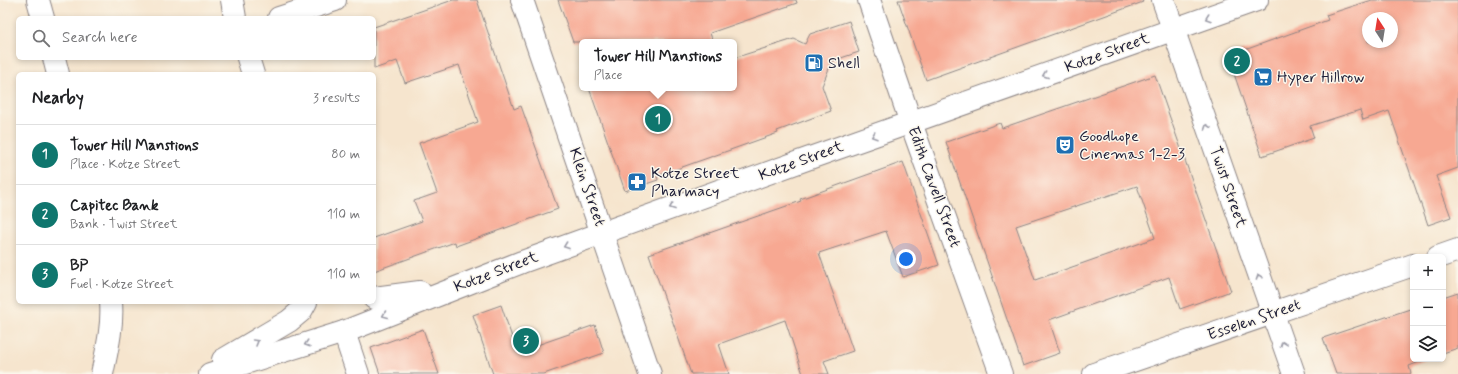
<!DOCTYPE html>
<html lang="en">
<head>
<meta charset="utf-8">
<style>
  :root { --surface:#fff; --page:#f6f6f6; --text:#202124; --muted:#757577; --line:#e0e0e0; --accent:#0f766e }
  body { margin:0; font-family:Mynerve,sans-serif; background:var(--page); color:var(--text) }
  .controls { position:absolute; right:12px; bottom:12px; display:grid; overflow:hidden; border-radius:6px; box-shadow:0 2px 6px #0003 }
  .controls button { width:36px; height:36px; display:grid; place-items:center; padding:0; border:0; border-bottom:1px solid var(--line); background:var(--surface); color:var(--text); font:20px sans-serif }
  .compass { position:absolute; left:1362px; top:12px; width:36px; height:36px; border-radius:50%; background:var(--surface); box-shadow:0 2px 6px #0003; rotate:348deg }
  .you { position:absolute; left:906px; top:259px; width:14px; height:14px; margin:-10px; border:3px solid #fff; border-radius:50%; background:#1a73e8; box-shadow:0 0 0 6px #1a73e833 }
  .badge { display:grid; place-items:center; width:26px; height:26px; border-radius:50%; background:var(--accent); color:#fff; font-size:13px; font-weight:700 }
  .pin { position:absolute; translate:-50% -50%; border:2px solid #fff; box-shadow:0 1px 4px #0006 }
  .popup { position:absolute; left:579px; top:39px; width:158px; height:52px; box-sizing:border-box; display:grid; place-content:center; border-radius:6px; background:var(--surface); filter:drop-shadow(0 1px 3px #0005); font-size:13px; white-space:nowrap; color:var(--muted) }
  .popup b { font-size:15px; color:var(--text) }
  .popup::after { content:''; position:absolute; left:50%; top:100%; margin-left:-8px; border:8px solid transparent; border-top-color:var(--surface) }
  .list { margin:0; padding:0; list-style:none }
  h2 { display:flex; justify-content:space-between; align-items:center; height:52px; margin:0; padding:0 16px; font-size:17px }
  h2 small { font-size:13px; font-weight:400; color:var(--muted) }
  .list li { display:grid; grid-template-columns:26px 1fr auto; gap:12px; align-items:center; box-sizing:border-box; height:60px; padding:0 16px; border-top:1px solid var(--line) }
  .list b { display:block; font-size:15px; white-space:nowrap }
  .list p { margin:0; font-size:13px; white-space:nowrap; color:var(--muted) }
  .list em { font-size:13px; font-style:normal; color:var(--muted) }
  .icon { flex:none; width:22px; height:22px; fill:none; stroke:currentColor; stroke-width:2; stroke-linecap:round; stroke-linejoin:round }
  .map { position:relative; flex:none; width:1458px; height:374px; overflow:hidden }
  .search { position:absolute; background:var(--surface); box-shadow:0 2px 6px #0003; left:16px; top:16px; width:360px; height:44px; display:flex; align-items:center; gap:10px; box-sizing:border-box; padding:0 14px; border-radius:6px; color:var(--muted); font-size:15px }
  .panel { position:absolute; background:var(--surface); box-shadow:0 2px 6px #0003; left:16px; top:72px; width:360px; height:232px; border-radius:6px }
  .map>svg:first-child { display:block }
  .building { fill:#f7a892; fill-rule:evenodd }
  .lines { fill:none; stroke-linecap:round; stroke-linejoin:round }
  .minor-casing { stroke:#8c8484; stroke-width:24 }
  .tertiary-casing { stroke:#8c8484; stroke-width:24 }
  .primary-casing { stroke:#8c8484; stroke-width:24 }
  .minor { stroke:#fff; stroke-width:22 }
  .tertiary { stroke:#fff; stroke-width:22 }
  .primary { stroke:#fff; stroke-width:22 }
  .oneway { stroke:#9c9ca7 }
  .labels { text-anchor:middle; dominant-baseline:central; stroke-width:3; stroke-linejoin:round; paint-order:stroke }
  .street-label { font-size:16px; fill:#22223b; stroke:#fbf7ec }
  .poi-label { font-size:16px; fill:#22223b; stroke:#fbf7ec; text-anchor:start }
</style>
</head>
<body>
<div class="map">
<svg width="1458" height="374" viewBox="0 0 1458 374">
  <rect width="100%" height="100%" fill="#fbf7ec"/>
  <filter id="ink" filterUnits="userSpaceOnUse"><feTurbulence type="fractalNoise" baseFrequency=".025" numOctaves="2"/><feDisplacementMap in="SourceGraphic" scale="8" xChannelSelector="R" yChannelSelector="G"/><feConvolveMatrix kernelMatrix="1 2 1 2 8 2 1 2 1" color-interpolation-filters="sRGB"/></filter>
  <filter id="wash" filterUnits="userSpaceOnUse"><feTurbulence type="fractalNoise" baseFrequency=".012" numOctaves="4" result="noise"/><feDisplacementMap in="SourceGraphic" scale="16" xChannelSelector="R" yChannelSelector="G"/><feGaussianBlur stdDeviation="0.9" result="paint"/><feColorMatrix in="noise" values="0 0 0 0 0 0 0 0 0 0 0 0 0 0 0 0 0 1.4 0 .05"/><feComposite in="paint" operator="in"/></filter>
  <g filter="url(#wash)">
    <rect width="100%" height="100%" fill="#f6e5ce"/>
    <g id="blocks">
      <g class="building">
        <path d="M453,0h24l37,109 7,-3 37,103 -102,37 -1,-4 -81,29v-33l48,-17 -8,-20 23,-8 -18,-50 59,-21 -19,-57 -54,18 -8,-22 -23,8v-42z"/>
        <path d="M558,0h238l1,3 -87,30 3,9h-140z"/>
        <path d="M898,0h244l1,2 -217,78z"/>
        <path d="M1372,0h86v168l-22,8 15,41 -23,8 -39,-114 -26,9 -3,-10 -50,16 4,12 -52,18 -34,-100 100,-36 -2,-5zM1368,18h24v24h-24z"/>
        <path d="M849,21l10,31 -27,9 -10,25 9,25 -54,20 1,2 -121,43 1,4 -33,11 -36,-103h145v-30l60,-19 11,5 5,-10z"/>
        <path d="M1155,75l76,216 -51,18 -11,-32 -120,43 11,33 -37,13 -77,-224 54,-19 2,5zM1137,186l18,52 -120,42 -19,-54z"/>
        <path d="M903,162l36,103 -36,12 -17,-46 -67,22 34,98 -29,10 5,13h-26l-18,-54 -66,24 10,30h-38l-42,-120 152,-53 -1,-2z"/>
        <path d="M1458,292v56l-15,5v-56z"/>
        <path d="M501,305l16,47 78,-27 9,28 -60,21h-51l-20,-59z"/>
        <path d="M1413,308v51h14l-18,7 2,8h-75l-13,-36z"/>
        <path d="M423,329l16,45h-59l-9,-26z"/>
      </g>
    </g>
  </g>
  <g filter="url(#ink)">
    <use href="#blocks" fill-opacity="0" stroke="#8c8484" stroke-width="1"/>
    <g class="lines">
      <g class="minor-casing">
        <g id="minor">
          <path d="M232,0l3,18"/>
          <path d="M869,0l42,123 90,251"/>
          <path d="M279,18l56,-18"/>
          <path d="M248,58l5,16"/>
          <path d="M1438,257l20,-7"/>
          <path d="M374,298l46,-6"/>
          <path d="M344,332l14,42"/>
          <path d="M223,360l66,-39 12,-10 5,-9"/>
          <path d="M210,374l134,-42 178,-70 285,-103 450,-159"/>
          <path d="M1094,374l319,-109"/>
        </g>
      </g>
      <g class="tertiary-casing">
        <g id="tertiary">
          <path d="M38,0l5,18"/>
          <path d="M1163,0l131,374"/>
          <path d="M54,58l4,16"/>
          <path d="M102,374c5,-24 11,-48 9,-72"/>
        </g>
      </g>
      <g class="primary-casing">
        <path id="primary" d="M522,0l128,374"/>
      </g>
      <use href="#minor" class="minor"/>
      <use href="#tertiary" class="tertiary"/>
      <use href="#primary" class="primary"/>
    </g>
    <defs><path id="oneway-chevron" d="M-2-3.5L2.5 0L-2 3.5" fill="none" stroke-width="1.6" stroke-linecap="round" stroke-linejoin="round"/></defs>
    <g class="oneway">
      <use href="#oneway-chevron" transform="translate(1208 18) rotate(161)"/>
      <use href="#oneway-chevron" transform="translate(1045 75) rotate(160)"/>
      <use href="#oneway-chevron" transform="translate(1207 127) rotate(-109)"/>
      <use href="#oneway-chevron" transform="translate(874 136) rotate(161)"/>
      <use href="#oneway-chevron" transform="translate(672 207) rotate(160)"/>
      <use href="#oneway-chevron" transform="translate(566 246) rotate(160)"/>
      <use href="#oneway-chevron" transform="translate(1259 277) rotate(-109)"/>
      <use href="#oneway-chevron" transform="translate(385 315) rotate(158)"/>
      <use href="#oneway-chevron" transform="translate(256 342) rotate(-30)"/>
      <use href="#oneway-chevron" transform="translate(307 344) rotate(162)"/>
      <use href="#oneway-chevron" transform="translate(1283 344) rotate(-110)"/>
    </g>
  </g>
  <defs>
    <g id="fuel-square" transform="scale(1)"><rect x="-9" y="-9" width="18" height="18" rx="4" fill="#1f6fb2" stroke="#fbf7ec"/><path d="M-5.5-6h7V0h2V4h1.3V-2.5L3-4.5l.8-.8L6-3V5H2.5V1h-1V6h-7ZM-4.2-4.7v3.2H.2V-4.7Z" fill="#fff"/></g>
    <g id="supermarket-square" transform="scale(1)"><rect x="-9" y="-9" width="18" height="18" rx="4" fill="#1f6fb2" stroke="#fbf7ec"/><path d="M-6-5.5h2.5l.6 2H6L4.5 2H-2.5L-4.4-4H-6ZM-1.5 3.2a1.3 1.3 0 1 0 .1 0ZM3 3.2a1.3 1.3 0 1 0 .1 0Z" fill="#fff"/></g>
    <g id="theatre-square" transform="scale(1)"><rect x="-9" y="-9" width="18" height="18" rx="4" fill="#1f6fb2" stroke="#fbf7ec"/><path d="M-5-5.5Q0-4 5-5.5V0Q5 5 0 6Q-5 5-5 0ZM-3.3-2.5H-1v1.5H-3.3ZM1-2.5H3.3v1.5H1ZM-2.8 1Q0 5.5 2.8 1Z" fill="#fff"/></g>
    <g id="pharmacy-square" transform="scale(1)"><rect x="-9" y="-9" width="18" height="18" rx="4" fill="#1f6fb2" stroke="#fbf7ec"/><path d="M-2-6h4v4h4v4h-4v4h-4v-4h-4v-4h4Z" fill="#fff"/></g>
  </defs>
  <g fill-rule="evenodd">
    <use href="#fuel-square" x="814" y="63"/>
    <use href="#supermarket-square" x="1263" y="77"/>
    <use href="#theatre-square" x="1065" y="145"/>
    <use href="#pharmacy-square" x="637" y="182"/>
  </g>
  <g class="labels">
    <g class="street-label">
      <text transform="translate(1107 53) rotate(-20)">Kotze Street</text>
      <text transform="translate(801 161) rotate(-20)">Kotze Street</text>
      <text transform="translate(587 187) rotate(71)">Klein Street</text>
      <text transform="translate(934 187) rotate(70)">Edith Cavell Street</text>
      <text transform="translate(1228 187) rotate(71)">Twist Street</text>
      <text transform="translate(496 272) rotate(-21)">Kotze Street</text>
      <text transform="translate(1254 320) rotate(-19)">Esselen Street</text>
    </g>
    <g class="poi-label">
      <text x="828" y="63">Shell</text>
      <text x="1277" y="77">Hyper Hillrow</text>
      <text x="1079" y="136">Goodhope<tspan x="1079" dy="18">Cinemas 1-2-3</tspan></text>
      <text x="651" y="173">Kotze Street<tspan x="651" dy="18">Pharmacy</tspan></text>
    </g>
  </g>
</svg>
<div class="controls">
<button>+</button>
<button>−</button>
<button><svg class="icon" aria-label="layers" viewBox="0 0 24 24"><path d="M12 4l9 5-9 5-9-5zM3 14l9 5 9-5"/></svg></button>
</div>
<svg class="compass" viewBox="-18 -18 36 36"><path d="M0-13l5 13h-10z" fill="#e53935"/><path d="M0 13l5-13h-10z" fill="#757577"/></svg>
<div class="you"></div>
<div class="pin badge" style="left:658px;top:119px">1</div>
<div class="popup"><b>Tower Hill Manstions</b>Place</div>
<div class="pin badge" style="left:1237px;top:61px">2</div>
<div class="pin badge" style="left:526px;top:341px">3</div>
<div class="search"><svg class="icon" aria-label="search" viewBox="0 0 24 24"><circle cx="10" cy="10" r="6"/><path d="M15 15l6 6"/></svg>Search here</div>
<section class="panel">
<h2>Nearby<small>3 results</small></h2>
<ul class="list">
<li><span class="badge">1</span><div><b>Tower Hill Manstions</b><p>Place · Kotze Street</p></div><em>80 m</em></li>
<li><span class="badge">2</span><div><b>Capitec Bank</b><p>Bank · Twist Street</p></div><em>110 m</em></li>
<li><span class="badge">3</span><div><b>BP</b><p>Fuel · Kotze Street</p></div><em>110 m</em></li>
</ul>
</section>
</div>
</body>
</html>
